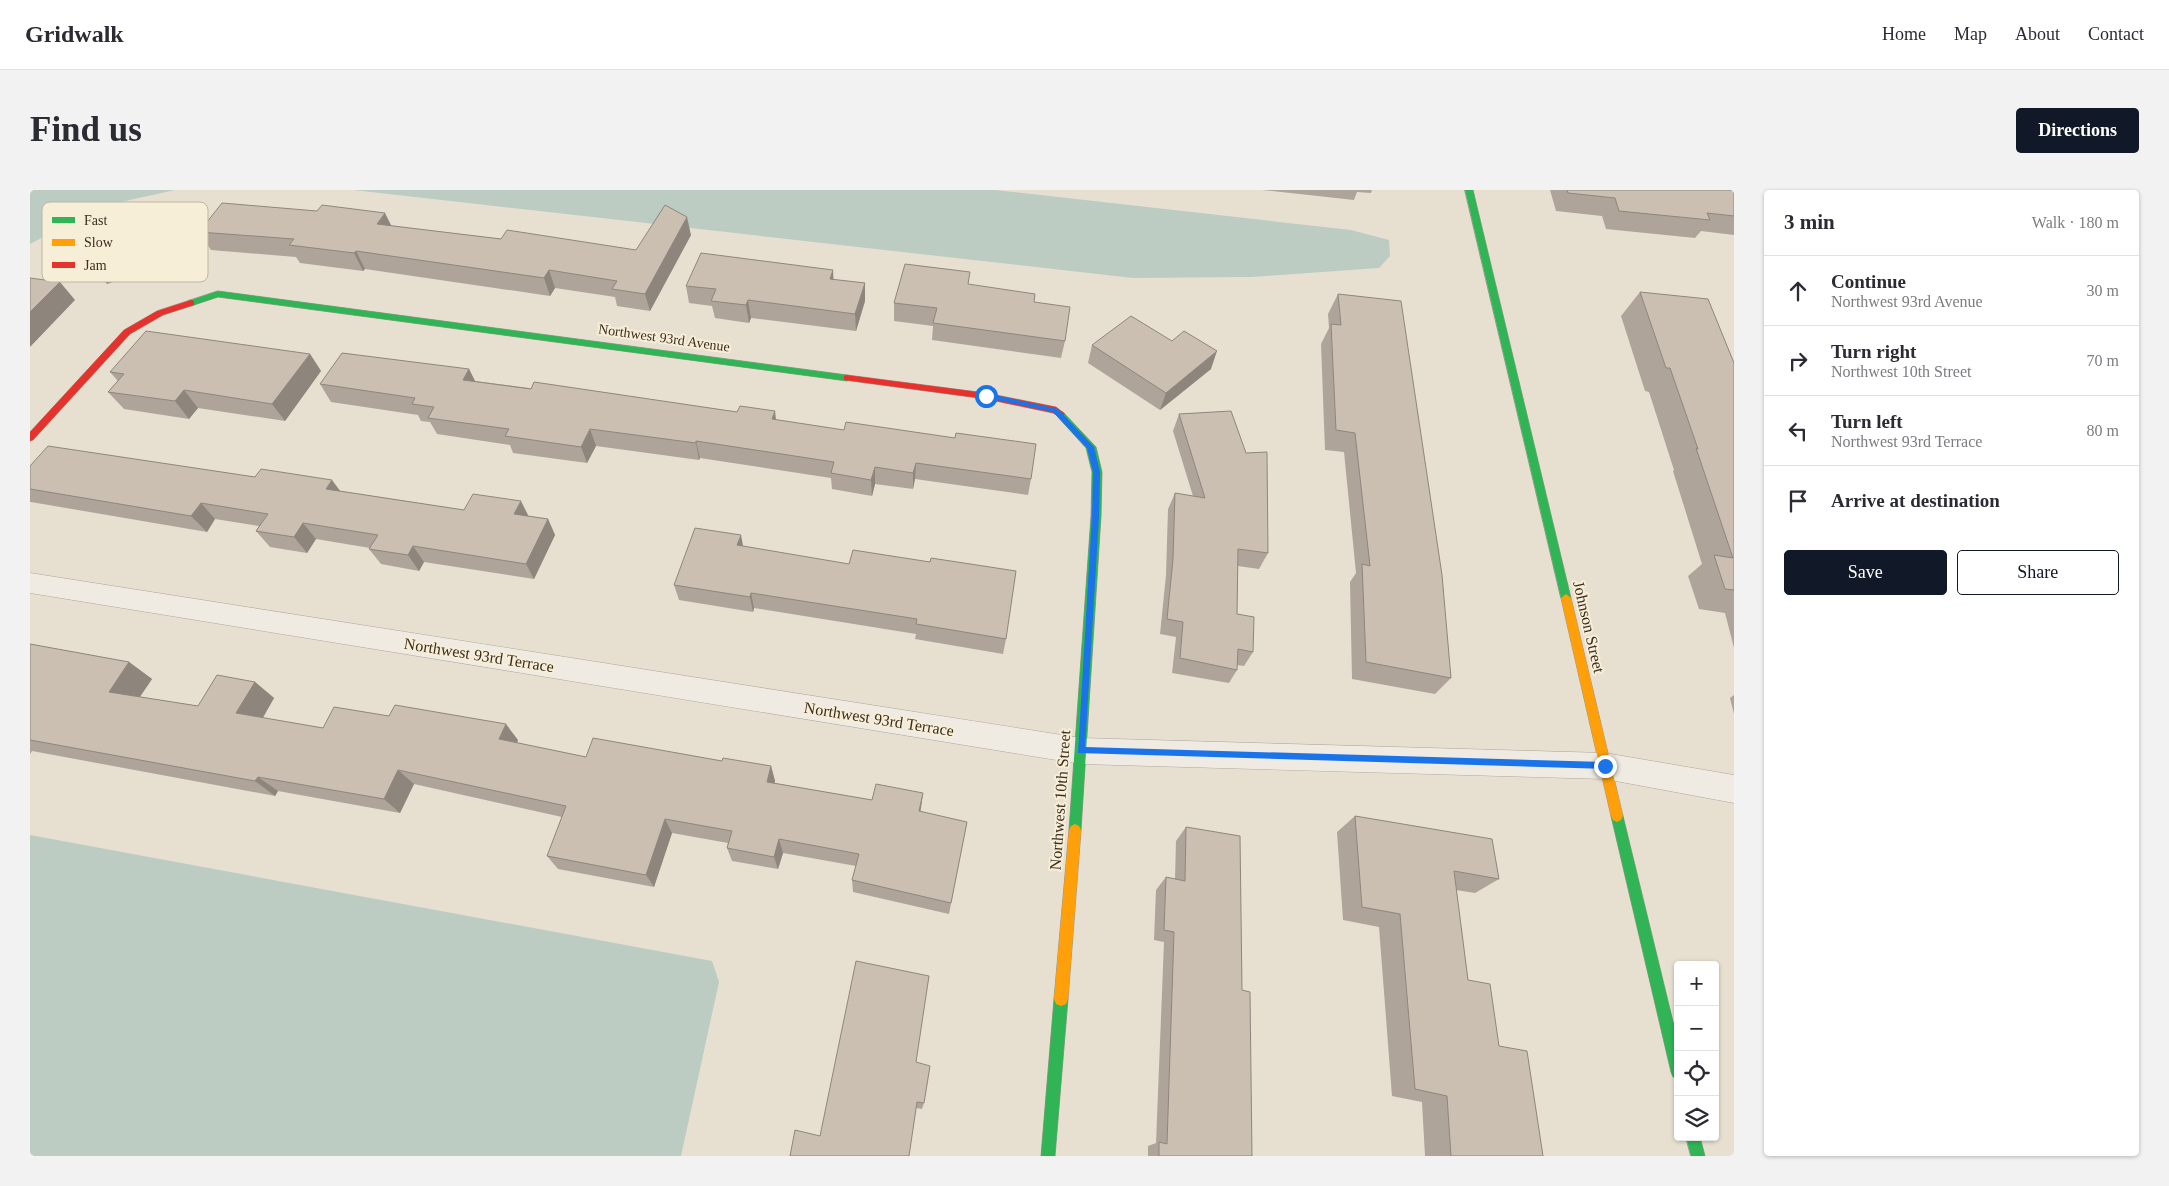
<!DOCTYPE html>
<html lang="en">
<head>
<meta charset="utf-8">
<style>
  :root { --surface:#fff; --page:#f2f2f3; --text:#2b2b33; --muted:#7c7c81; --line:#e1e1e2; --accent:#111827 }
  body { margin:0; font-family:Georgia,serif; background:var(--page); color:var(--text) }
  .controls { position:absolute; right:15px; bottom:15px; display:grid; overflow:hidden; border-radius:5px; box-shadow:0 1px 4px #0004 }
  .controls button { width:45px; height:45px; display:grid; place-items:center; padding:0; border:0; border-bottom:1px solid var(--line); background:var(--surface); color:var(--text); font:25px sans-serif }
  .stop { position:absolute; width:15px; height:15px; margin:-11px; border:4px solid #1a73e8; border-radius:50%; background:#fff }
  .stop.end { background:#1a73e8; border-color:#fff; box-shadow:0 1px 5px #0008 }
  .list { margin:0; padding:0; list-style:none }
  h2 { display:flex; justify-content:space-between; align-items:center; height:65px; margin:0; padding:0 20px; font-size:21px }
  h2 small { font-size:16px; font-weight:400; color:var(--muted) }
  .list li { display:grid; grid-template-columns:32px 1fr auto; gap:15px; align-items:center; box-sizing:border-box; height:70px; padding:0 20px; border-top:1px solid var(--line) }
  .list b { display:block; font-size:19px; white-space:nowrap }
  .list p { margin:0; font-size:16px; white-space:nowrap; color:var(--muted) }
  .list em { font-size:16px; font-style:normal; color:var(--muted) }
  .actions { display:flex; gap:10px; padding:15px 20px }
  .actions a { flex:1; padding:11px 0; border:1px solid var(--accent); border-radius:5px; text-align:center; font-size:18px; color:var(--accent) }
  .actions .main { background:var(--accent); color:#fff }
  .icon { flex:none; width:28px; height:28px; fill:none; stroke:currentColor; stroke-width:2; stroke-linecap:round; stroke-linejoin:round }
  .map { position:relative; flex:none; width:1704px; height:966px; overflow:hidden; border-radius:5px }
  header { display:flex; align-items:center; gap:30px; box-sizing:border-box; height:70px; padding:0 25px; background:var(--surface); border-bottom:1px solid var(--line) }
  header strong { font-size:24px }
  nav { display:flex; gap:28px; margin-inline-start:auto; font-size:18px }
  .intro { display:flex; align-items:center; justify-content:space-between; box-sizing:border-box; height:120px; padding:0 30px }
  h1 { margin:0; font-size:35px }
  .button { padding:12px 22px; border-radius:5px; background:var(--accent); color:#fff; font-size:18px; font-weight:700 }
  main { display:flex; gap:30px; padding:0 30px }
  aside { flex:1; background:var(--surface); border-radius:5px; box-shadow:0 1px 4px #0004 }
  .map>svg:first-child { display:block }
  .water { fill:#bcccc2 }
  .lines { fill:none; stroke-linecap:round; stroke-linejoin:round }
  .street-casing { stroke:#ada599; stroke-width:1 }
  .fast-casing { stroke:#9c958a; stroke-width:1 }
  .slow-casing { stroke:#9c958a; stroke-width:1 }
  .jam-casing { stroke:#9c958a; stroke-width:1 }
  .street { fill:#efebe3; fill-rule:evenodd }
  .fast { fill:#30b455; fill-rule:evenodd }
  .slow { fill:#ff9f0a; fill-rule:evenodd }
  .jam { fill:#e5322d; fill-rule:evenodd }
  .wall { fill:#afa499 }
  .shaded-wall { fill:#8e867d }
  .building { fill:#cbbfb2; stroke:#8e867d }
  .route { fill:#1a73e8 }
  .labels { text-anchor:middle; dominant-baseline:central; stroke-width:4; stroke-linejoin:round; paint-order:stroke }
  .far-street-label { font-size:14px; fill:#3d2e20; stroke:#f7eed8 }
  .street-label { font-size:16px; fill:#3d2e20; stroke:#f7eed8 }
  .key { fill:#f7eed8; stroke:#bfb4a1; stroke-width:1 }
  .key-label { font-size:14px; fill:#3d2e20 }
</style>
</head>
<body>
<header>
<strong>Gridwalk</strong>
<nav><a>Home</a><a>Map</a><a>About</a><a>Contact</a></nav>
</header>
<div class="intro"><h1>Find us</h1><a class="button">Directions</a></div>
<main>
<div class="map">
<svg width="1704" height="966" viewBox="0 0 1704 966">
  <rect width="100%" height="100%" fill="#e7e0d1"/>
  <g class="water">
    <path d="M0,0h145l-72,16 -73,38z"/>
    <path d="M323,0h642l356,40 38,10 1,16 -11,12 -127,9 -119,1z"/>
    <path d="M0,645l682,126 7,21 -38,174h-651z"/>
  </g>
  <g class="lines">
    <g class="street-casing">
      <path id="street" d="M0,383l1051,165 524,15 129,22v28l-129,-24 -524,-15 -1051,-171z"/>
    </g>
    <g class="fast-casing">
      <g id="fast">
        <path d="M1435,0h8l98,408 -5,4 -5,-4z"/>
        <path d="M188,101l629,84 5,3 -5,3 -629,-84 -27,9 -4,-3 1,-2z"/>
        <path d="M1030,221l3,1 33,35 6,25 -1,44 -20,314 -2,4 -4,2 -4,-2 -2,-4 22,-314 1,-44 -6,-24 -29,-32 -2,-2z"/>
        <path d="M1587,620l4,2 2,4 55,226v37l-5,-2 -2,-5 -60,-256 2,-4z"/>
        <path d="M1031,802l5,2 2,5 -13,157h-14l13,-157 2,-5z"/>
        <path d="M1656,947h14l5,19h-14z"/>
      </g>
    </g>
    <g class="slow-casing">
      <g id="slow">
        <path d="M1536,404l5,4 52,218 -2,4 -4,2 -4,-2 -2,-4 -50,-218z"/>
        <path d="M1045,634l4,2 2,4 -13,169 -2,5 -5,2 -5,-2 -2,-5 15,-169 2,-4z"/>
      </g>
    </g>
    <g class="jam-casing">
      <g id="jam">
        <path d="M161,110l3,1v4l-31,10 -33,19 -97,106 -3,1v-9l94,-102 33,-19z"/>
        <path d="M817,185l139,18 70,14 9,7 -5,3 -7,-4 -67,-14 -142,-19v-4z"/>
      </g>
    </g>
    <use href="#street" class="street"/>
    <use href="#fast" class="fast"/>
    <use href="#slow" class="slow"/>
    <use href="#jam" class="jam"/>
  </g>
  <g class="wall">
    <path d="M1232,0h110l-1,3 -14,-1 -3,8z"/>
    <path d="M1520,0h184v45l-33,-4 -6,7 -89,-9 -4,-13 -46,-5z"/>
    <path d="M362,36l109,13 135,11 55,-15 -41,76 -33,-5 -2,-9 -60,-9 -5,8 -185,-27 -2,2 -63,-8 -4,-6 -85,-7 -12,-18z"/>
    <path d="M803,80v10l32,3v18l-9,30 -105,-13 -2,5 -34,-5 -3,-12 -23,-3 -3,-17z"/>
    <path d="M939,95l65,17 31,39 -4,17 -129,-18 1,-14 -39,-5v-18z"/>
    <path d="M1610,102l94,71v285l-9,-35 -26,-4 -11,-33 14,-12 -29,-93 1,-1 -25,-78 -4,-1 -24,-75z"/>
    <path d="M1308,104l113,384 -16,16 -83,-15 -2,-97 6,-9 -12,-121 -19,-2 -4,-106 8,-16 -1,-14z"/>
    <path d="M1062,155l119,24 -51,41 -72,-47z"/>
    <path d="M280,164l11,17 -36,50 -87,-13 -9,11 -65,-10 -16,-17 10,-11 -8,-9z"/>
    <path d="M439,179l6,12 301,39 255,59 -3,16 -113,-16 -2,10 -38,-5 -3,12 -40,-7 -1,-11 -131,-20 -1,2 -103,-14 -9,17 -74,-10 -3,-8 -73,-11 -7,-12 -9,-1 -3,-6 -87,-13 -11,-18z"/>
    <path d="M1149,224l89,139 -9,16 -21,-3 -1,48 16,38 -9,14 -7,-1v5l-8,13 -57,-10 4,-36 -16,-3 6,-59 2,-66 7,-16 18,3 -20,-65z"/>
    <path d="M0,276l310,25 124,19 64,6 20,3 7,16 -21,44 -110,-17 -5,9 -38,-7 -12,-15 1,-1 -54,-9 -9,14 -37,-6 -14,-16 3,-5 -44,-7 -8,13 -176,-30h-1z"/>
    <path d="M713,356l263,93 -3,15 -88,-15 1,-5 -162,-26 -1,4 -74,-12 -5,-15z"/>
    <path d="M0,454l99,18 23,17 -12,18 58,9 57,-24 19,16 -11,20 60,10 195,12 -1,3 69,14 136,4 49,5 4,15 -1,2 98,17 51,-7 -3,19 47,10 -18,92 -96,-22 -1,-12 4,-14 -73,-13 -5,16 -46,-8 -5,-13 1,-5 -56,-10 -18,54 -96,-18 -11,-13 15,-39 -148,-33 -14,29 -122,-22 -3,5 -243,-45 -2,3z"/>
    <path d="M1704,505v19l-4,-16z"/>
    <path d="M1325,626l144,63 -24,14 -19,-3 12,90 31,66 44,110h-118l-3,-54 -30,-6 -13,-169 -36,-7 -6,-88z"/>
    <path d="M1156,637l56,163 10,166h-104v-10l8,-3 8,-201 -10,-2 2,-50 10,-13 9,2 1,-38z"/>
    <path d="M886,872l8,41 -2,6 -6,-1 -96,28z"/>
  </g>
  <g class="shaded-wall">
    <path d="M355,23l9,18 -17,-7z"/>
    <path d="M116,24l13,18 15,29 -67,23 -14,-18z"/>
    <path d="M657,27l4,18 -41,76 -5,-17z"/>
    <path d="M326,61l9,18 -2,2 -9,-18z"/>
    <path d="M519,80l6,18 -5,8 -6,-18z"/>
    <path d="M803,80l1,18 -4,-9z"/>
    <path d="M30,92l15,18 -45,47v-35z"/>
    <path d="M835,93v18l-9,30 -1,-17z"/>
    <path d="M718,110l3,18 -2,5 -3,-18z"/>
    <path d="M1187,161l-6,18 -51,41 6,-17z"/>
    <path d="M280,164l11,17 -36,50 -13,-17z"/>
    <path d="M439,179l9,18 -15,-7z"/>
    <path d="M154,200l14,18 -9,11 -14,-18z"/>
    <path d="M745,221l2,17 -5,-9z"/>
    <path d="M560,239l6,17 -9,17 -6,-16z"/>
    <path d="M666,251l4,17 -1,2 -3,-17z"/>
    <path d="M886,273l-1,16 -2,10v-16z"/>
    <path d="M845,277v17l-3,12 -1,-16z"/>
    <path d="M302,290l12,16 -18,-7z"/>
    <path d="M491,311l8,16 -15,-3z"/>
    <path d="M171,313l14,16 -8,13 -16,-16z"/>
    <path d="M518,329l7,16 -21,44 -8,-15z"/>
    <path d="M273,333l13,16 -9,14 -13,-16z"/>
    <path d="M711,345l3,16 -7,-6z"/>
    <path d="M383,356l11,16 -5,9 -11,-16z"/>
    <path d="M721,403l3,15 -1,4 -3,-15z"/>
    <path d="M99,472l23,17 -20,29 -23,-16z"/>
    <path d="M225,492l19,16 -18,31 -20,-16z"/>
    <path d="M476,534l12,16 -7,15 -12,-16z"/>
    <path d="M741,576l4,15 -4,16 -4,-15z"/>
    <path d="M368,580l16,14 -14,29 -16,-14z"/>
    <path d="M228,587l20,14 -3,5 -20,-15z"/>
    <path d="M893,603l-2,15 -3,17 1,-14z"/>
    <path d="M635,629l7,14 -18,54 -8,-12z"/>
    <path d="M749,649l4,14 -5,16 -4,-12z"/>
  </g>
  <g class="building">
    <path d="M1537,0h167v26l-27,-3 3,7 -91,-9 -4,-13 -47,-5z"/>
    <path d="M192,13l95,8 5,-6 63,8 -8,11 124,15 6,-9 129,20 29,-45 22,12 -42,77 -33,-5 5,-8 -68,-11 -5,8 -188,-27 -2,2 -65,-8 5,-6 -95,-7z"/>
    <path d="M671,63l132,17 -3,9 35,4 -10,31 -107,-14 -2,5 -35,-4 5,-12 -30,-3z"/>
    <path d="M875,74l65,8 -2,12 67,10 -1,8 36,5 -5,34 -132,-18 4,-15 -43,-5z"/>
    <path d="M0,88l30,4 -30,30z"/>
    <path d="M1610,102l68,7 26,64v227l-9,-1 -11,-34 19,3 -37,-110 2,1 -28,-81h-4z"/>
    <path d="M1308,104l63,7 41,274 9,103 -85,-16 -4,-98 8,2 -15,-133 -19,-3 -5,-106 10,1z"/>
    <path d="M1101,126l41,25 12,-10 33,20 -51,42 -74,-48z"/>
    <path d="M116,141l164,23 -38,50 -88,-14 -9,11 -67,-9 16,-18 -14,-2z"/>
    <path d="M312,163l127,16 -6,11 68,9 3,-7 203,30 3,-6 35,5 -3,8 72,11 2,-8 109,16 1,-5 80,11 -5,35 -115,-16 -3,10 -38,-6 -4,13 -40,-7 3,-11 -138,-21v2l-106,-14 -9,18 -76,-11 4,-7 -81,-11 6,-11 -22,-3 3,-6 -95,-14z"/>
    <path d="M1201,221l15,42 21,-1 1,101 -30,-4 -1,65 17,3 -1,35 -15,-3 -1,21 -57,-12 3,-36 -16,-3 6,-60 2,-66 30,5 -26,-84z"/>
    <path d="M18,256l207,31 6,-8 71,11 -6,9 138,21 9,-16 48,7 -7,13 34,5 -22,45 -113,-18 -5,9 -39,-6 9,-14 -75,-12 -9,14 -38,-6 12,-17 -67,-11 -10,13 -161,-27v-23z"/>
    <path d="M665,338l46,7 -4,10 112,19 4,-14 77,12 1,-4 85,13 -10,68 -90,-15 1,-5 -166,-26 -1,4 -76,-12z"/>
    <path d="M0,454l99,18 -20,30 89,14 19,-31 38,7 -19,31 87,15 11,-21 55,9 6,-11 111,19 -7,15 87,18 7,-19 129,23 1,-3 48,8 -4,16 105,18 4,-16 47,9 -4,18 48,11 -16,81 -99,-23 7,-26 -80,-15 -5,18 -47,-9 5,-17 -67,-12 -19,56 -99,-19 19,-50 -168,-36 -14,29 -126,-22 -3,4 -225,-41z"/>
    <path d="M1325,626l137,23 7,40 -45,-8 14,109 22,4 9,62 28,5 16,105h-92l-4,-60 -32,-7 -15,-175 -38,-7z"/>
    <path d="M1156,637l54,9 2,154 8,2 2,164h-93v-14l8,2 7,-212 -10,-2 2,-53 19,4z"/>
    <path d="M826,771l73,15 -13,86 14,4 -6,37 -7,-1 -8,54h-119l5,-26 25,6z"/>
  </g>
  <path class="route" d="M956,203l72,16 36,38 6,25 -1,44 -14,231 520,15 3,1v6l-530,-16 14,-237 1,-44 -6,-24 -34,-36 -70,-15v-3z"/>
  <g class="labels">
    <g class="far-street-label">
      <text transform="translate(634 148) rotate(8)">Northwest 93rd Avenue</text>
    </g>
    <g class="street-label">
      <text transform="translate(1559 437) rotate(77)">Johnson Street</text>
      <text transform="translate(449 465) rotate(9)">Northwest 93rd Terrace</text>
      <text transform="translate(849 529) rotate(9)">Northwest 93rd Terrace</text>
      <text transform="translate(1030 610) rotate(-86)">Northwest 10th Street</text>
    </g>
  </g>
  <rect x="12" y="12" width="166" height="80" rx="8" class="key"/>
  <rect x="22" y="27" width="23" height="6" fill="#30b455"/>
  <rect x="22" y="49" width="23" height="7" fill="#ff9f0a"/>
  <rect x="22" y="72" width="23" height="6" fill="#e5322d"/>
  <g class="key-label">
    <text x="54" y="35">Fast</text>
    <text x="54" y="57">Slow</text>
    <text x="54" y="80">Jam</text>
  </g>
</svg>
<div class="controls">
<button>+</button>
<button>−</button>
<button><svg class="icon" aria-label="locate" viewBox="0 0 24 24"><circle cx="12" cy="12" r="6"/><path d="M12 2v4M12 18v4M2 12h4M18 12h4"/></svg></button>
<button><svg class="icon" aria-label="layers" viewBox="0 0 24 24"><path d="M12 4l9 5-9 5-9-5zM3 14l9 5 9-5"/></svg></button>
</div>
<div class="stop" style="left:956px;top:206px"></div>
<div class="stop end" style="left:1575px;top:576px"></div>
</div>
<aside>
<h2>3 min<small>Walk · 180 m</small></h2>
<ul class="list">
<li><svg class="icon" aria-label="ahead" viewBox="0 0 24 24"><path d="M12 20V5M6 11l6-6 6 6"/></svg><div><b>Continue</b><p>Northwest 93rd Avenue</p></div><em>30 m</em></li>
<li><svg class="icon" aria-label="right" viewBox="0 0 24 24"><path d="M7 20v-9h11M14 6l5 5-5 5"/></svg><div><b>Turn right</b><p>Northwest 10th Street</p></div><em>70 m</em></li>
<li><svg class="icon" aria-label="left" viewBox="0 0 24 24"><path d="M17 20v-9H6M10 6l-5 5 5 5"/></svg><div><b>Turn left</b><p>Northwest 93rd Terrace</p></div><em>80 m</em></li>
<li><svg class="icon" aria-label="arrive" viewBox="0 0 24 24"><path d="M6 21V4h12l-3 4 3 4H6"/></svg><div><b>Arrive at destination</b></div></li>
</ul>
<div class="actions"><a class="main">Save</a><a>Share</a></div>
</aside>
</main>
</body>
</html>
